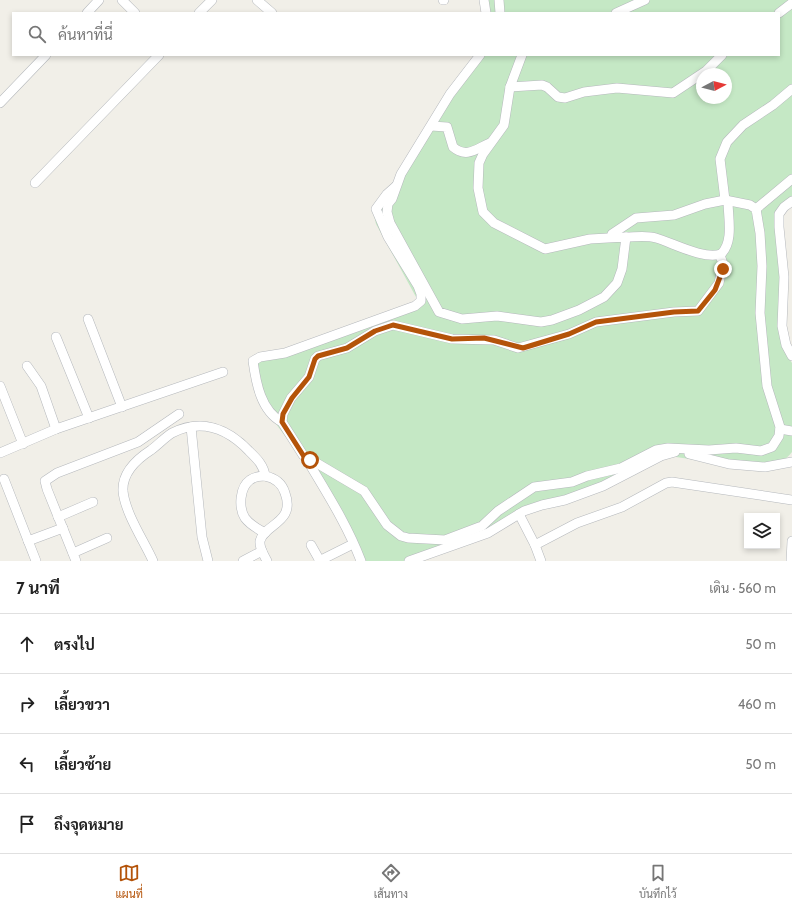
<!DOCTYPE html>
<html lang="th">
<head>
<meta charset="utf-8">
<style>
  :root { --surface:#fff; --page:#f6f6f6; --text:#222; --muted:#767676; --line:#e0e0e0; --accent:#b45309 }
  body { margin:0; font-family:Cabin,Sarabun,sans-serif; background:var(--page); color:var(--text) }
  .controls { position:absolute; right:12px; bottom:12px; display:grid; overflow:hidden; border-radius:0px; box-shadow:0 2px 6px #0003 }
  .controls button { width:36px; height:36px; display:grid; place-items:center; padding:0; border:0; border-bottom:1px solid var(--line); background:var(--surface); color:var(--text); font:20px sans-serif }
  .compass { position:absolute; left:696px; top:68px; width:36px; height:36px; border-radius:50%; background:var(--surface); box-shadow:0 2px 6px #0003; rotate:83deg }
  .stop { position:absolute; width:12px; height:12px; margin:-9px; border:3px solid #b45309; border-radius:50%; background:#fff }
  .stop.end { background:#b45309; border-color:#fff; box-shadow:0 1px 4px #0008 }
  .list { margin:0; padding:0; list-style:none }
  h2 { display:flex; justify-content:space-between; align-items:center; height:52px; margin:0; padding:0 16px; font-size:17px }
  h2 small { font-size:13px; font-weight:400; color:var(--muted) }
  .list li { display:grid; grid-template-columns:26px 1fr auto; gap:12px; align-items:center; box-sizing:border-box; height:60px; padding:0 16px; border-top:1px solid var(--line) }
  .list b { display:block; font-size:15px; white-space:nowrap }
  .list em { font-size:13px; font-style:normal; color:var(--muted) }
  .icon { flex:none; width:22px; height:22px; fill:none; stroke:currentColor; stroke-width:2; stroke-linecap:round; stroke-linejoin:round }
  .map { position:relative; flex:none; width:792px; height:561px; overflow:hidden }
  .search { position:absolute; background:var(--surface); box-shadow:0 2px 6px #0003; left:12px; right:12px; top:12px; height:44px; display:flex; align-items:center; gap:10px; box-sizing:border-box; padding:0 14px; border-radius:0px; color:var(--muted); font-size:15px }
  .sheet { height:292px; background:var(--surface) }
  nav { display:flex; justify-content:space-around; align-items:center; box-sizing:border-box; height:56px; border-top:1px solid var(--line); background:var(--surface); font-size:11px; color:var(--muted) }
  nav a { display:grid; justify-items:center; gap:2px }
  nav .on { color:var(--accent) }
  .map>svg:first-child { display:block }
  .green { fill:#c5e8c5; fill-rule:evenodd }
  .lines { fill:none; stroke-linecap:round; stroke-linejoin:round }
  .minor-casing { stroke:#b5b8bc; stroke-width:10 }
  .minor { stroke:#fff; stroke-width:9 }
  .route { stroke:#b45309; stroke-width:5 }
</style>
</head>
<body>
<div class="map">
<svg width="792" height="561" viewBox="0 0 792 561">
  <rect width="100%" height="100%" fill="#f1efe8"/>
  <path class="green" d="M482,0h310v197l-13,14 6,141 7,11v89c-21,30 -97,4 -129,4l-109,48 -145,57h-47l-51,-90 -52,-70 -8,-37 166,-62 -1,-5 -40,-73 -2,-9 104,-160h301v-42h-295zM702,74h24v24h-24z"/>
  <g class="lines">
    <g class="minor-casing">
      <g id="minor">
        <path d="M122,0l13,13"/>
        <path d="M257,0l15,13"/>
        <path d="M443,0h1"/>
        <path d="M484,0l2,13"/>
        <path d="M499,0l1,13"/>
        <path d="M87,13l12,-13"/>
        <path d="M199,13l13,-13"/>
        <path d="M616,13l29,-13"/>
        <path d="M779,13l13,-10"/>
        <path d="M480,55l-30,39 -49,80 -9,25 -4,5 -1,8 3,11 49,89 23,7 35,-3 44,6 11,-2 27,-10 25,-13 13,-14 5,-14 4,-32 -36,2 -45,10 -51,-26 -11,-11 -5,-24 1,-25 4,-9 21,-29 6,-38 12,-32"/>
        <path d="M510,87l32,-2 5,2 11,10 7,1 19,-6 33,-4 56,5 33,-22 16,-16"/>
        <path d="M0,103l46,-48"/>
        <path d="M431,126l16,1 6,20c14,12 24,1 37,-4"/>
        <path d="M35,183l124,-128"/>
        <path d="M725,200l-5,-41 7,-17 16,-17 30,-20 19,-16"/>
        <path d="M792,201l-8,6 -5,7v13l5,50 -2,49 4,19 6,11"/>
        <path d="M756,209l36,-30"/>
        <path d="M612,234l24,-16 38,-3 31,-11 20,-4 25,5 6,4 4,24 2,33 -2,47 7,73 13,41 -1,9 -7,11 -11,4 -25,-3 -27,2 -41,-2 -12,2 -35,18 -34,8 -15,6 -38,5 -36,24 -16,15 -37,14 -37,-2 -7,-2 -14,-11 -23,-34 -61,-36 -21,-33 1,-8 8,-16 18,-21 6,-18 3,-3 29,-8 28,-17 18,-6 59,14 42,1 24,8 51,-14 27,-12 78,-10 24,-1 21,-28 4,-19 -3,-9"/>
        <path d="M626,237c9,0 21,-2 30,1 17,5 48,22 65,16 13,-12 7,-37 7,-53"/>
        <path d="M88,319l34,88"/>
        <path d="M56,337l33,81"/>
        <path d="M27,366l14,20 15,43"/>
        <path d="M0,386l23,58"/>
        <path d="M282,422c-21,-11 -26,-39 -29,-61l7,-4 25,-4 130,-47 6,-5v-7l-3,-8 -30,-49 -12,-28 11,-15 9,-8"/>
        <path d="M191,427l11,110 6,24"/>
        <path d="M780,429l12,2"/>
        <path d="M0,453l56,-24 167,-57"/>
        <path d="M689,454l40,10 36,3 27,-5"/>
        <path d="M306,458c20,34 41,66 55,103"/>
        <path d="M4,479l32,82"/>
        <path d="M519,514l16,31"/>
        <path d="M58,517l35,-15"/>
        <path d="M265,533c-7,-4 -15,-8 -20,-15 -7,-11 -5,-31 5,-38 4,-3 11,-4 15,-4"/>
        <path d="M28,541l35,-13"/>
        <path d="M311,545l9,16"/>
        <path d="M73,553l34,-15"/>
        <path d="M76,561l-29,-72 -2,-8 12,-8 81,-31 41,-28"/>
        <path d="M153,561c-9,-20 -28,-48 -30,-70 -1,-18 14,-32 28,-41 7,-5 13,-12 21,-17 30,-15 56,-4 77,18 7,7 15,14 16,25 10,2 17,7 20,17 11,30 -21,31 -25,48 -1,7 4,14 7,20"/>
        <path d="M243,561l19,-10"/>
        <path d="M319,561l30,-15"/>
        <path d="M409,561l79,-28 36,-22 18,-6 23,-5 38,-14 58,-30 14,-4"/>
        <path d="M541,561l-6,-16 42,-22 45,-16 44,-24 6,-1 120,18"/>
        <path d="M791,561l1,-20"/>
      </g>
    </g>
    <use href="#minor" class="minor"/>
  </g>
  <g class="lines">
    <path class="route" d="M310,460l-7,-5 -21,-33 1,-8 9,-16 17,-21 6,-18 3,-3 29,-8 28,-17 18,-6 59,14 32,-1 39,10 46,-14 27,-12 78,-10 24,-1 17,-21 8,-21"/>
  </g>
</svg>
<div class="controls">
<button><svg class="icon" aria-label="layers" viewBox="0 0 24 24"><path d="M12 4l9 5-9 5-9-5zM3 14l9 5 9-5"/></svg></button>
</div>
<svg class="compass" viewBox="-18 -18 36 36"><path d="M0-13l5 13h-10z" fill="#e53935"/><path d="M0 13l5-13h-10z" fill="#767676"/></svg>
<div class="stop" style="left:310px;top:460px"></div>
<div class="stop end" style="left:723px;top:269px"></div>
<div class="search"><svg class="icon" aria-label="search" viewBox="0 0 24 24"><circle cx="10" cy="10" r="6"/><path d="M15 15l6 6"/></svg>ค้นหาที่นี่</div>
</div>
<section class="sheet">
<h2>7 นาที<small>เดิน · 560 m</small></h2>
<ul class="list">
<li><svg class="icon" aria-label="ahead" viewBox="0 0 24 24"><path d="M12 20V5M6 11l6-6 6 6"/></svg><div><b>ตรงไป</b></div><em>50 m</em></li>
<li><svg class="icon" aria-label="right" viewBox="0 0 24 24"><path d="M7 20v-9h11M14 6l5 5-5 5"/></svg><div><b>เลี้ยวขวา</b></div><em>460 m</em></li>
<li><svg class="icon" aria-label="left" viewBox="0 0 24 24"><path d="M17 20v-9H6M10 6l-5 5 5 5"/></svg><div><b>เลี้ยวซ้าย</b></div><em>50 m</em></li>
<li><svg class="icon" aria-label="arrive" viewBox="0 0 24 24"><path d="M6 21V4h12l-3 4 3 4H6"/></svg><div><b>ถึงจุดหมาย</b></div></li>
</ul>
</section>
<nav>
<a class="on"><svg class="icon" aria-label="map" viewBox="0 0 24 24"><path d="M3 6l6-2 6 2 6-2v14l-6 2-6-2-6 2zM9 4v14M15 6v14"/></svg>แผนที่</a>
<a><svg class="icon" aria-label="directions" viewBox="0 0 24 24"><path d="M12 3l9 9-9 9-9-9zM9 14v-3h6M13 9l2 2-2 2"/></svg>เส้นทาง</a>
<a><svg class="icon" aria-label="saved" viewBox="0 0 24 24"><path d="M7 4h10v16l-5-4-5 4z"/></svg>บันทึกไว้</a>
</nav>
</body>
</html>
